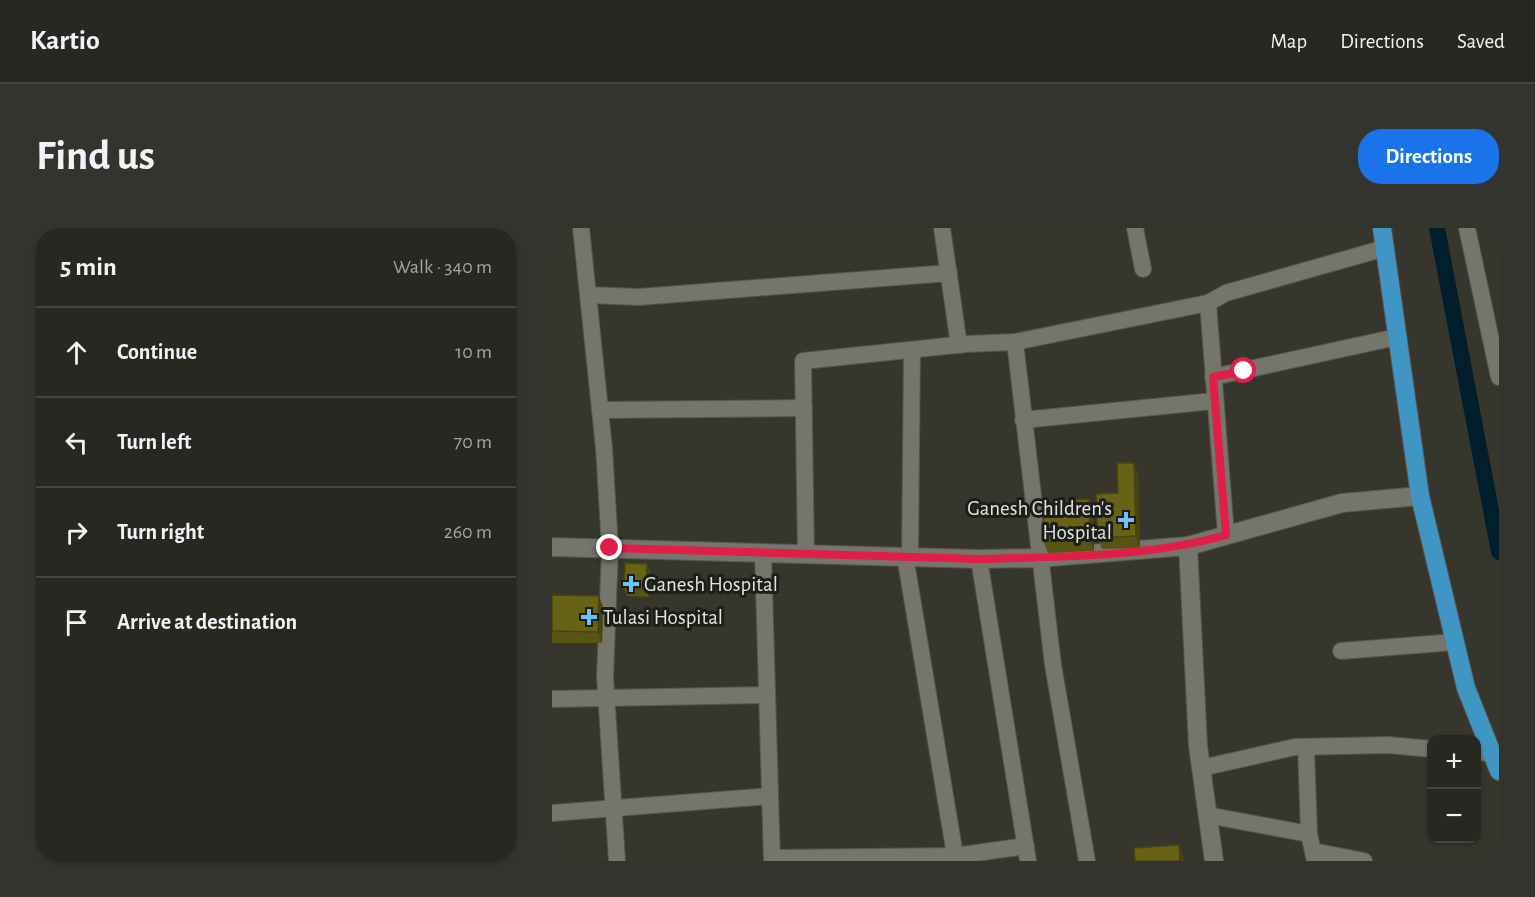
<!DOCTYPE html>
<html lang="en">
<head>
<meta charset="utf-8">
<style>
  :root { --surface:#282822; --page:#34342f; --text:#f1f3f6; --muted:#a5a6a5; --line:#444440; --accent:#1a73e8 }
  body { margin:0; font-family:"Alegreya Sans",sans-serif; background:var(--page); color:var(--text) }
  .controls { position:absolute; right:18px; bottom:18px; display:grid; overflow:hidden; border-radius:12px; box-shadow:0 2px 4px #0004 }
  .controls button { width:54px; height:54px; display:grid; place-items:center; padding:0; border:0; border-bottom:2px solid var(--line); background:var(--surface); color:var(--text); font:30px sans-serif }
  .stop { position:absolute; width:18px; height:18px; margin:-14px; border:4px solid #e11d48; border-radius:50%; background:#fff }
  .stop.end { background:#e11d48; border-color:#fff; box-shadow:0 2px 6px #0008 }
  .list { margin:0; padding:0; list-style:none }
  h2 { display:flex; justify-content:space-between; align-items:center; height:78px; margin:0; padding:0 24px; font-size:26px }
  h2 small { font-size:20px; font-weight:400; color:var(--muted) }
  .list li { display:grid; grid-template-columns:39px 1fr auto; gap:18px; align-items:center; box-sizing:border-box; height:90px; padding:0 24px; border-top:2px solid var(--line) }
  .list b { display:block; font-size:22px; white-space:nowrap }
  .list em { font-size:20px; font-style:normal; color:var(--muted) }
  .icon { flex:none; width:33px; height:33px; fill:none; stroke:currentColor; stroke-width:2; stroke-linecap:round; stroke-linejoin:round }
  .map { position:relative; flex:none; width:947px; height:633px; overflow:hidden; border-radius:24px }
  header { display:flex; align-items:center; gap:36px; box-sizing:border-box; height:84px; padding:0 30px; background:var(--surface); border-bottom:2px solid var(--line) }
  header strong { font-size:28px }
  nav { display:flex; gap:33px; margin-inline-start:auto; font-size:21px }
  .intro { display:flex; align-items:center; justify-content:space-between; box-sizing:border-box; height:144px; padding:0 36px }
  h1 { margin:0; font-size:42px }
  .button { padding:15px 27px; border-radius:24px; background:var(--accent); color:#fff; font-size:21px; font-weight:700 }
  main { display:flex; gap:36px; padding:0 36px }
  aside { flex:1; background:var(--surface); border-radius:24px; box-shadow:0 2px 4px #0004 }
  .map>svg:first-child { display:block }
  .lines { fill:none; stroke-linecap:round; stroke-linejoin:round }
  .canal { stroke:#011e2d; stroke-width:16 }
  .minor-casing { stroke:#55544d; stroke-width:18 }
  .tertiary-casing { stroke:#55544d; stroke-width:20 }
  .trunk-casing { stroke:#55544d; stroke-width:20 }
  .minor { stroke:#76756c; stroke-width:16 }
  .tertiary { stroke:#76756c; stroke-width:18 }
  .trunk { stroke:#4096c2; stroke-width:18 }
  .wall { fill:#595414 }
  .shaded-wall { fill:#494510 }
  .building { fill:#686217; stroke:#494510; stroke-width:1.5 }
  .route { stroke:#e11d48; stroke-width:8 }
  .poi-dot { fill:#6ec2f3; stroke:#1d1d19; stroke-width:2 }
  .labels { text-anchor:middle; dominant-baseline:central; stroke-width:6; stroke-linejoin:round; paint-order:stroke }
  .poi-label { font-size:21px; fill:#e3e3dd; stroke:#1d1d19; text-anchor:start }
</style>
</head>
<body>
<header>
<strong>Kartio</strong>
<nav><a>Map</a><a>Directions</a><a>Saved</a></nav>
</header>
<div class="intro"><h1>Find us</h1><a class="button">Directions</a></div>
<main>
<aside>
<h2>5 min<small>Walk · 340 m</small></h2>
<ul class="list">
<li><svg class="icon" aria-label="ahead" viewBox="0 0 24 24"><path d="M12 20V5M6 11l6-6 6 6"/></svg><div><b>Continue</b></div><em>10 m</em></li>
<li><svg class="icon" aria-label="left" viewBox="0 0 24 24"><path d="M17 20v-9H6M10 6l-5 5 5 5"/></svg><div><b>Turn left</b></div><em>70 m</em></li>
<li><svg class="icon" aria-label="right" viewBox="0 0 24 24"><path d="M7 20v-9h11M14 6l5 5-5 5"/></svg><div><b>Turn right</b></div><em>260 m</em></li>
<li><svg class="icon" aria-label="arrive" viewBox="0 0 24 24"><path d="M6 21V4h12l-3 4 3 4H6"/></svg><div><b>Arrive at destination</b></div></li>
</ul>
</aside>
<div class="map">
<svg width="947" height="633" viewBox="0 0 947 633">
  <rect width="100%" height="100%" fill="#36362d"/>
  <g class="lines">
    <path class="canal" d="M885,0l62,324"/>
    <g class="minor-casing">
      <g id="minor">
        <path d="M29,0l23,220 6,100 -5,129 12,184"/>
        <path d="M390,0l17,117"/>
        <path d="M583,0l8,41"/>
        <path d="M915,0l32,149"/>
        <path d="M36,67l51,2 310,-24"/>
        <path d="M656,75l18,232"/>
        <path d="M463,114l38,323 34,196"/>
        <path d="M661,149l184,-40"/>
        <path d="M48,182l204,-2"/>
        <path d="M471,192l191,-19"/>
        <path d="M211,326l9,307"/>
        <path d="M254,327l-3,-194 163,-17 49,-2 193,-39 18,-10 159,-45"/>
        <path d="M353,328l51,305"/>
        <path d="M358,328l2,-206"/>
        <path d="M427,331l49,302"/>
        <path d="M789,423l114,-9"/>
        <path d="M0,471l215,-4"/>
        <path d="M754,519l3,87 6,27"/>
        <path d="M924,524l16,1"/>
        <path d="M649,540l94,-21 93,-2 44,4"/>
        <path d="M0,585l218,-17"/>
        <path d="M655,587l102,19"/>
        <path d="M761,623l51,10"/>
        <path d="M220,630l183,-2 71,-10"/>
      </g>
    </g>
    <g class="tertiary-casing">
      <g id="tertiary">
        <path d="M636,318l10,200 16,115"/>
        <path d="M0,319l427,12 60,-1 149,-12 154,-43 78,-7"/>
      </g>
    </g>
    <g class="trunk-casing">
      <path id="trunk" d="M830,0l38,268 46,192 33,83"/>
    </g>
    <use href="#minor" class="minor"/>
    <use href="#tertiary" class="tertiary"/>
    <use href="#trunk" class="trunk"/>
  </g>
  <g class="wall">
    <path d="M586,246l2,74 -38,1 -4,-11 20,-45z"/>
    <path d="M541,283l1,40 -46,2 -4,-11z"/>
    <path d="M95,336l3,7 -1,26 -22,-1 -3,-8z"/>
    <path d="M0,367l51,12 -1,36h-50z"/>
  </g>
  <g class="shaded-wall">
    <path d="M582,235l4,11 2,74 -4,-12z"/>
    <path d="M537,271l4,12 1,40 -4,-11z"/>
    <path d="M95,336l3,7 -1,26 -3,-8z"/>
    <path d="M47,368l4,11 -1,36 -4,-11z"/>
    <path d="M627,617l5,12v4h-4z"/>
  </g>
  <g class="building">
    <path d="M565,235h17l2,73 -38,2 -2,-44 22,-1z"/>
    <path d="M537,271l1,41 -46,2 -1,-32 25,-1v-9z"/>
    <path d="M73,335l22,1 -1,25 -22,-1z"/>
    <path d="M0,367l47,1 -1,36 -46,-1z"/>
    <path d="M627,617l1,16h-45l-1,-13z"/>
  </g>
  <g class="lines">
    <path class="route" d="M58,320l369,11c80,-2 170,-2 247,-24l-13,-158 31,-6"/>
  </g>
  <g class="poi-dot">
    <path d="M571 283h6v6h6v6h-6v6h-6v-6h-6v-6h6z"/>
    <path d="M76 347h6v6h6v6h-6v6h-6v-6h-6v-6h6z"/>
    <path d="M34 380h6v6h6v6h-6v6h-6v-6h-6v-6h6z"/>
  </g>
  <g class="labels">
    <g class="poi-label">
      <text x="560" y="280" text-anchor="end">Ganesh Children's<tspan x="560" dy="24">Hospital</tspan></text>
      <text x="92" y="356">Ganesh Hospital</text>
      <text x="51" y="389">Tulasi Hospital</text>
    </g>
  </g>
</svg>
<div class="controls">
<button>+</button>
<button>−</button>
</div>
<div class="stop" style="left:692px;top:143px"></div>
<div class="stop end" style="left:58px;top:320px"></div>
</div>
</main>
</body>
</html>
